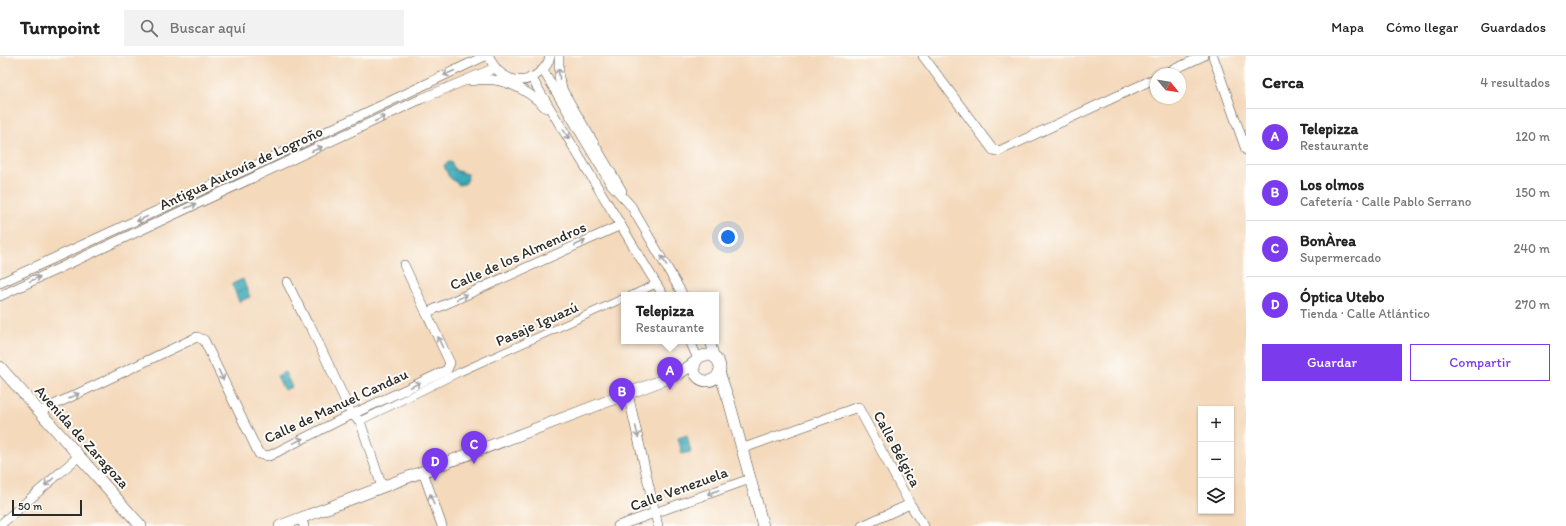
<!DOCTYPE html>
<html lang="es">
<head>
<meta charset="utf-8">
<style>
  :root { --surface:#fff; --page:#f2f2f2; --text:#222; --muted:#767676; --line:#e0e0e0; --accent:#7c3aed }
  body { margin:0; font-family:Itim,sans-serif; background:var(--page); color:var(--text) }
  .controls { position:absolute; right:12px; bottom:12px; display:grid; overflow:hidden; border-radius:0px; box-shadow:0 1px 3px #0004 }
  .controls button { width:36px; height:36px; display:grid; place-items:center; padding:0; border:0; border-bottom:1px solid var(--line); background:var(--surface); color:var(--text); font:20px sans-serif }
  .compass { position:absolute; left:1150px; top:12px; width:36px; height:36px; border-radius:50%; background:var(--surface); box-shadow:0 1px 3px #0004; rotate:120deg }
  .scale { position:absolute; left:12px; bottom:10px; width:70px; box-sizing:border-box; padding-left:4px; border:2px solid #2b2b2b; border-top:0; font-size:11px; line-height:14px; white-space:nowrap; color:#2b2b2b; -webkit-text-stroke:3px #fdfcf7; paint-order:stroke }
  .you { position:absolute; left:728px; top:181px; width:14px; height:14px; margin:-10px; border:3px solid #fff; border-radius:50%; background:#1a73e8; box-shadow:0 0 0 6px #1a73e833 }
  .badge { display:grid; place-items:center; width:26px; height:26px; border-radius:50%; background:var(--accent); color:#fff; font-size:13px; font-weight:700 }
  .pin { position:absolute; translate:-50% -33px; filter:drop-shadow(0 1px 2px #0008) }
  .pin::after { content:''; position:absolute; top:21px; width:14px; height:12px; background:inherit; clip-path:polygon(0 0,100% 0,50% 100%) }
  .popup { position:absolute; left:621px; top:236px; width:98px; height:52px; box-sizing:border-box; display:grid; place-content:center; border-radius:0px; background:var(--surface); filter:drop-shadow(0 1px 3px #0005); font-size:13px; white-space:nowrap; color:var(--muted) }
  .popup b { font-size:15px; color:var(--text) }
  .popup::after { content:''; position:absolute; left:50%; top:100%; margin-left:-8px; border:8px solid transparent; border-top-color:var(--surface) }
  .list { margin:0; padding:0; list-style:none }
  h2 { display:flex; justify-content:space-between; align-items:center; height:52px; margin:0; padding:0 16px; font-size:17px }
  h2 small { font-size:13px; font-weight:400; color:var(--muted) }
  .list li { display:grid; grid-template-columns:26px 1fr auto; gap:12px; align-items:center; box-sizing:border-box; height:56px; padding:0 16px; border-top:1px solid var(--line) }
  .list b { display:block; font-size:15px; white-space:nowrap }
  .list p { margin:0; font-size:13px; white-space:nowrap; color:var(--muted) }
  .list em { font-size:13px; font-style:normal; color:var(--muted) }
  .actions { display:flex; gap:8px; padding:12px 16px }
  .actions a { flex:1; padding:9px 0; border:1px solid var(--accent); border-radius:0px; text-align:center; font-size:14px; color:var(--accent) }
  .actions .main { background:var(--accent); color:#fff }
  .icon { flex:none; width:22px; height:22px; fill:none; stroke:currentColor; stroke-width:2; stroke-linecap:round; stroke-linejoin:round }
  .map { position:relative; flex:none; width:1246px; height:470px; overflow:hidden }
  header { display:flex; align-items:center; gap:24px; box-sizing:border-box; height:56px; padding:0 20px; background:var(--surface); border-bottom:1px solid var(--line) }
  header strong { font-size:19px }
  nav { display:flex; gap:22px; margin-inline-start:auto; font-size:14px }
  .search { width:280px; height:36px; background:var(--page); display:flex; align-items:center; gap:10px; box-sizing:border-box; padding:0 14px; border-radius:0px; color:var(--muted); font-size:15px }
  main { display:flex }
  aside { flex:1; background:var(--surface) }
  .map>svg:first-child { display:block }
  .water { fill:url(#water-waves); stroke:#346b72 }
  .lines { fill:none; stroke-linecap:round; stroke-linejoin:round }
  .pedestrian-casing { stroke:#494541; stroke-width:8 }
  .minor-casing { stroke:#494541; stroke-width:10 }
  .tertiary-casing { stroke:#494541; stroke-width:12 }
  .pedestrian { stroke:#fff; stroke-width:7 }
  .minor { stroke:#fff; stroke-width:9 }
  .tertiary { stroke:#fff; stroke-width:11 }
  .oneway { stroke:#a0a0a0 }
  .labels { text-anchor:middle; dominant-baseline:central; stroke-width:4; stroke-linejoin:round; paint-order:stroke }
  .street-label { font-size:15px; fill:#2b2b2b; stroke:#fdfcf7 }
</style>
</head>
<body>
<header>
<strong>Turnpoint</strong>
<div class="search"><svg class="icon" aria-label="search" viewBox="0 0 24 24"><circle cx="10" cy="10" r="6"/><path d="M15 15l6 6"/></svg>Buscar aquí</div>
<nav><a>Mapa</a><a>Cómo llegar</a><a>Guardados</a></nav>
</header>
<main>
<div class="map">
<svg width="1246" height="470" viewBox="0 0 1246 470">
  <defs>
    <pattern id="water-waves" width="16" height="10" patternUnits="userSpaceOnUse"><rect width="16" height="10" fill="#3cabba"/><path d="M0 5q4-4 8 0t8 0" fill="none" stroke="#338b97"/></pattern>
  </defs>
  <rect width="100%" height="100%" fill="#fdfcf7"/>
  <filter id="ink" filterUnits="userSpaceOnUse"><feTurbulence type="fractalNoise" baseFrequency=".025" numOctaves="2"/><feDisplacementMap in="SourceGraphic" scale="8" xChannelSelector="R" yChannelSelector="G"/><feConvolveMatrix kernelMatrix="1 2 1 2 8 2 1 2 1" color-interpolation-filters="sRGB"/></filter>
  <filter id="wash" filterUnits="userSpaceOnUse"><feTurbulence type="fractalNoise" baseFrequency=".012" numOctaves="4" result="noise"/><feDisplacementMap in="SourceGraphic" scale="16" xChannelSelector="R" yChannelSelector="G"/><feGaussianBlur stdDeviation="0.9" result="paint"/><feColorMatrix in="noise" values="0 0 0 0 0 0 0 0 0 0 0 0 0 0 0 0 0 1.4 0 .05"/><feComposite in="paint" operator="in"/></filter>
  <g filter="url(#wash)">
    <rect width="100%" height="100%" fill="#f4d9bb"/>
    <g class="water">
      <path d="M450,106l2,1 3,7 12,4 1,5 -3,5 -6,1 -10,-8 -5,-11 2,-3z"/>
      <path d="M243,223l7,18 -11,5 -7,-18z"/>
      <path d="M285,316l7,15 -8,3 -7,-14z"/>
      <path d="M687,379l4,17 -9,2 -4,-16z"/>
    </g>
  </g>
  <g filter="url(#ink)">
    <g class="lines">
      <g class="pedestrian-casing">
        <g id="pedestrian">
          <path d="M632,239l24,-11"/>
          <path d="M360,365l100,-49 164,-74"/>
        </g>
      </g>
      <g class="minor-casing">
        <g id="minor">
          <path d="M489,0c8,22 32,33 51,16 5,-4 9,-10 10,-16"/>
          <path d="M559,0v22l4,13 59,100"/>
          <path d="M923,0l70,94 6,1 157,-73"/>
          <path d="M1213,0l33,94"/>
          <path d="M543,14l68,114 20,22 52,89"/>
          <path d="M1164,18l39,-18"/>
          <path d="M531,21l132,218"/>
          <path d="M472,25c29,-6 55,8 74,27"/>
          <path d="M287,226l20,41 4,4 41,88 8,6 22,66"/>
          <path d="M0,227l254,-117 231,-110"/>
          <path d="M0,240l421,-197 74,-31"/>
          <path d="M426,257l195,-88"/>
          <path d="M690,285l8,18"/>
          <path d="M710,285l5,17"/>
          <path d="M628,338l30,132"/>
          <path d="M39,356l158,-75 7,3 55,114 10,2 69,-35 109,-51 3,-7 -46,-98"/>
          <path d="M741,393l117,-42 52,97 14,22"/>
          <path d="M423,416l19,54"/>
          <path d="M301,462l3,8"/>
          <path d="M0,469l78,-68"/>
          <path d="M618,470l132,-47"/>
          <path d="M862,470l48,-22"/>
        </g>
      </g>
      <g class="tertiary-casing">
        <g id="tertiary">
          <circle cx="707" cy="312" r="13"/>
          <path d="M0,311l141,159"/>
          <path d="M719,316l10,29 34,125"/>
          <path d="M280,470l399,-152 17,-13"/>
        </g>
      </g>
      <use href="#pedestrian" class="pedestrian"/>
      <use href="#minor" class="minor"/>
      <use href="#tertiary" class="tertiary"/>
    </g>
    <defs><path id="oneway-shaft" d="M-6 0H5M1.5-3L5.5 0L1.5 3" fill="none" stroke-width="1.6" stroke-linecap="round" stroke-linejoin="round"/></defs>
    <g class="oneway">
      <use href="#oneway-shaft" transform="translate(449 17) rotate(155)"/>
      <use href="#oneway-shaft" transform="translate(559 18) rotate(-97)"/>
      <use href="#oneway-shaft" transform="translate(380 63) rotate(-25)"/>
      <use href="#oneway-shaft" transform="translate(566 78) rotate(59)"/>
      <use href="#oneway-shaft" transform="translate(317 93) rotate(-24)"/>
      <use href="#oneway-shaft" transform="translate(191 150) rotate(-25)"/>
      <use href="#oneway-shaft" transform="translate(142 163) rotate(156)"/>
      <use href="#oneway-shaft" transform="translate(580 187) rotate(-24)"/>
      <use href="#oneway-shaft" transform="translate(664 205) rotate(-120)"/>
      <use href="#oneway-shaft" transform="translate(35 223) rotate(-25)"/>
      <use href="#oneway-shaft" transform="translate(462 241) rotate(-24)"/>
      <use href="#oneway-shaft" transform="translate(440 286) rotate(-115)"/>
      <use href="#oneway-shaft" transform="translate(221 319) rotate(64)"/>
      <use href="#oneway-shaft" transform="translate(415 329) rotate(-25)"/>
      <use href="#oneway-shaft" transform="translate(74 340) rotate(-26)"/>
      <use href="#oneway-shaft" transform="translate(637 376) rotate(77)"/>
      <use href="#oneway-shaft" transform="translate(298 385) rotate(-26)"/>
      <use href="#oneway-shaft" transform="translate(49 426) rotate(139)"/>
      <use href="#oneway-shaft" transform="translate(713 436) rotate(160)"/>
      <use href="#oneway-shaft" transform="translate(432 443) rotate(-109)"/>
    </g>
  </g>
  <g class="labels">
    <g class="street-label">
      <text transform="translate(241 112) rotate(-25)">Antigua Autovía de Logroño</text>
      <text transform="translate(518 200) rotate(-24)">Calle de los Almendros</text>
      <text transform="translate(537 268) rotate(-24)">Pasaje Iguazú</text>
      <text transform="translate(336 350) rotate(-25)">Calle de Manuel Candau</text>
      <text transform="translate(82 381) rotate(48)">Avenida de Zaragoza</text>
      <text transform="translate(897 393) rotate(62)">Calle Bélgica</text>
      <text transform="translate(679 433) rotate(-20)">Calle Venezuela</text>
    </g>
  </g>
</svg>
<div class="controls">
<button>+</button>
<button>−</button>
<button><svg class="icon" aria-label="layers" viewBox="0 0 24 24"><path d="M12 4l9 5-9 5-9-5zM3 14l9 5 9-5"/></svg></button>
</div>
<svg class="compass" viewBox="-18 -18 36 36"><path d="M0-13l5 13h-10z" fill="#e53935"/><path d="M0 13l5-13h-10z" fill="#767676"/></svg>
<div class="scale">50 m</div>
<div class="you"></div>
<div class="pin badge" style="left:670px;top:334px">A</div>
<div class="popup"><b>Telepizza</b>Restaurante</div>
<div class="pin badge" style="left:622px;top:355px">B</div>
<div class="pin badge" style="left:474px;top:408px">C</div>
<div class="pin badge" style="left:435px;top:425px">D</div>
</div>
<aside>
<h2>Cerca<small>4 resultados</small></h2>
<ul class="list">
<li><span class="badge">A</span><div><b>Telepizza</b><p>Restaurante</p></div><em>120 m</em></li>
<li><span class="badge">B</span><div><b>Los olmos</b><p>Cafetería · Calle Pablo Serrano</p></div><em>150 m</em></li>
<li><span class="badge">C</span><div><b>BonÀrea</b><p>Supermercado</p></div><em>240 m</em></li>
<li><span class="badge">D</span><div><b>Óptica Utebo</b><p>Tienda · Calle Atlántico</p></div><em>270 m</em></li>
</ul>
<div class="actions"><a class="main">Guardar</a><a>Compartir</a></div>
</aside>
</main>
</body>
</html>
